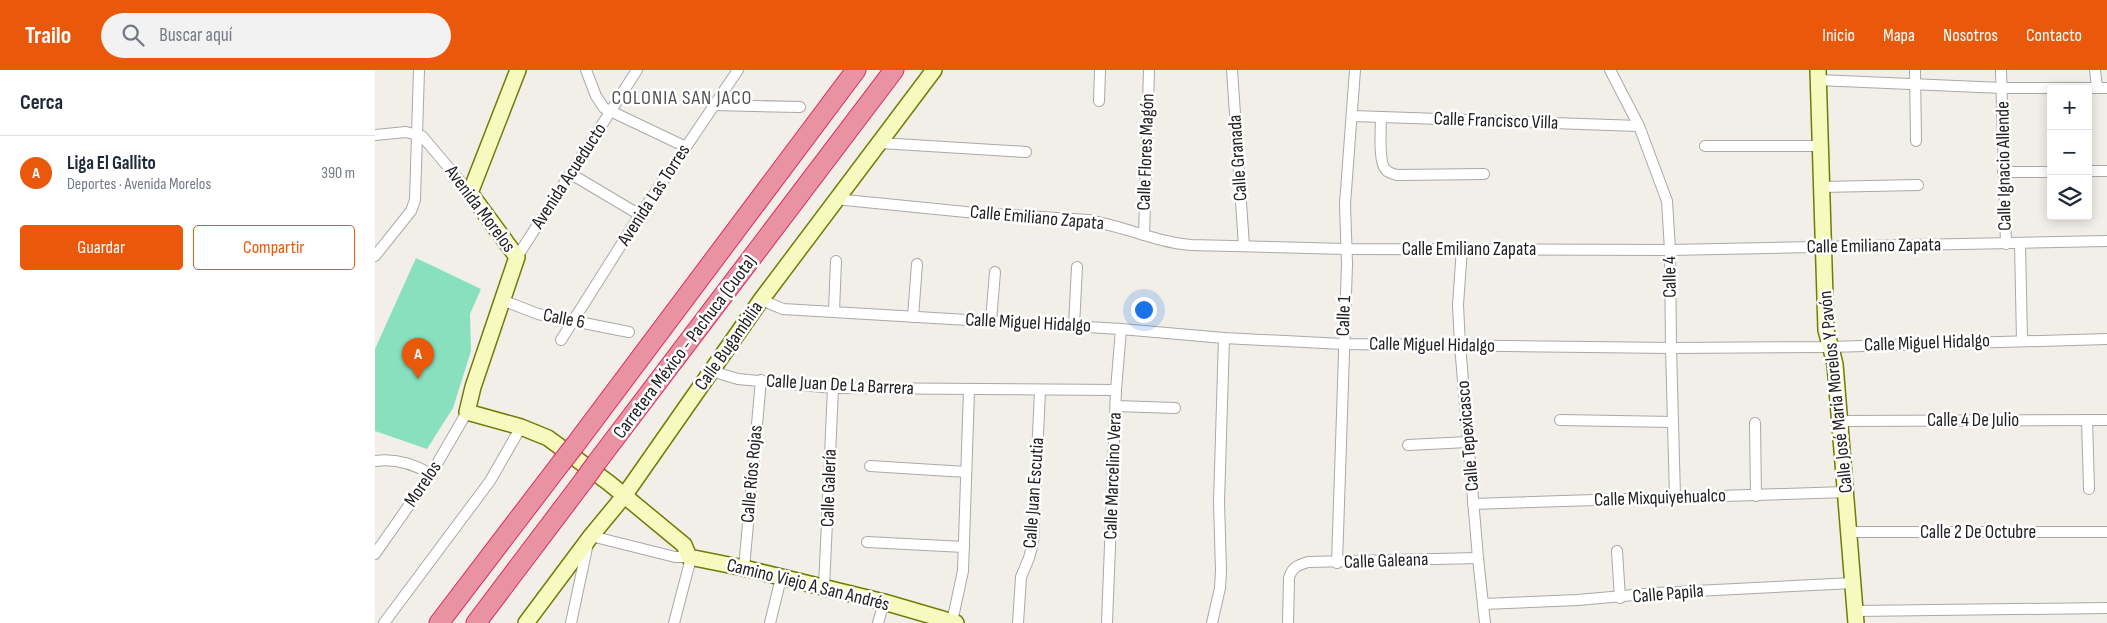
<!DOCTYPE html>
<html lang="es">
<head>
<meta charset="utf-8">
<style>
  :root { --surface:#fff; --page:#f2f2f3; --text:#1f2937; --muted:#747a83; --line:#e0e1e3; --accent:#ea580c }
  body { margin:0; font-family:"Sofia Sans Condensed",sans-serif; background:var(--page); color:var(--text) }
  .controls { position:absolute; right:15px; top:15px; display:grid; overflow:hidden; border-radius:5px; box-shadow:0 2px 12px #0003 }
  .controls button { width:45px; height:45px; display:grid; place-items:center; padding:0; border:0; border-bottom:1px solid var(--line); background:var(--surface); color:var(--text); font:25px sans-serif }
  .you { position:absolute; left:768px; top:239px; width:18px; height:18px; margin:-12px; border:4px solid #fff; border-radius:50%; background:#1a73e8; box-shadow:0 0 0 8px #1a73e833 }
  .badge { display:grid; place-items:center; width:32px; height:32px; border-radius:50%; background:var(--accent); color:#fff; font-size:16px; font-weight:700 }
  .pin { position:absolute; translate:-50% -41px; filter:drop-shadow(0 1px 2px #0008) }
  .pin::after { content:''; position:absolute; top:26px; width:18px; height:15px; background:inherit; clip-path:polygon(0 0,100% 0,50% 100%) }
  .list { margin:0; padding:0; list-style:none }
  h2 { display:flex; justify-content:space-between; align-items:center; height:65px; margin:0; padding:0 20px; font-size:21px }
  h2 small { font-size:16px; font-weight:400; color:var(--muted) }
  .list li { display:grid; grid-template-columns:32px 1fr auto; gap:15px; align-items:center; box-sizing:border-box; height:75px; padding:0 20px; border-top:1px solid var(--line) }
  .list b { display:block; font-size:19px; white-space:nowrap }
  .list p { margin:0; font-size:16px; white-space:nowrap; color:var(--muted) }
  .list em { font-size:16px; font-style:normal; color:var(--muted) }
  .actions { display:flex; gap:10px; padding:15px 20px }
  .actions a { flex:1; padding:11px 0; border:1px solid var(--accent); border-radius:5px; text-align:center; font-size:18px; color:var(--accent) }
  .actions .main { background:var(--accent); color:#fff }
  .icon { flex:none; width:28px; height:28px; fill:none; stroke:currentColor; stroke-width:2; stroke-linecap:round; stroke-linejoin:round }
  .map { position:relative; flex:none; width:1732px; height:553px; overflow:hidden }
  header { display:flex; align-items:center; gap:30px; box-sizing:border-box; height:70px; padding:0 25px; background:var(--accent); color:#fff }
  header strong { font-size:24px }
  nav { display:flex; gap:28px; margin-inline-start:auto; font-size:18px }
  .search { width:350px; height:45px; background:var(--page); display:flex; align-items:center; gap:12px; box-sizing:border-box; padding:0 18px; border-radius:28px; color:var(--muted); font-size:19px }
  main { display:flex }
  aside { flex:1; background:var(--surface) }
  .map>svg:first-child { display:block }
  .pitch { fill:#88e0be }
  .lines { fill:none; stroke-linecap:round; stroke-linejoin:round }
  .street-casing { stroke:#a9a9a9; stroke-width:12 }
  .secondary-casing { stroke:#707d05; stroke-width:18 }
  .highway-casing { stroke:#dc2a67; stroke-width:21 }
  .street { stroke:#fff; stroke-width:10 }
  .secondary { stroke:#f7fabf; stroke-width:15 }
  .highway { stroke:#e892a2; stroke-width:19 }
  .highway-bridge-casing { stroke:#dc2a67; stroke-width:21; stroke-linecap:butt }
  .highway-bridge { stroke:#e892a2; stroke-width:19 }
  .labels { text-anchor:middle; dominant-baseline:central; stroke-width:5; stroke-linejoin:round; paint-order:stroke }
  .street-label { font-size:19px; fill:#222; stroke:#fff }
  .neighbourhood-label { font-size:20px; letter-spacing:1px; fill:#555; stroke:#fff }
</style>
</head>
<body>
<header>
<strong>Trailo</strong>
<div class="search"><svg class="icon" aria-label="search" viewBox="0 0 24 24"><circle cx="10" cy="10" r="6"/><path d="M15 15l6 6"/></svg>Buscar aquí</div>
<nav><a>Inicio</a><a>Mapa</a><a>Nosotros</a><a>Contacto</a></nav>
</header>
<main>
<aside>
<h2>Cerca<small></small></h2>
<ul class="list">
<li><span class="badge">A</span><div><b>Liga El Gallito</b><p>Deportes · Avenida Morelos</p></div><em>390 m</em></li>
</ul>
<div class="actions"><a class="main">Guardar</a><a>Compartir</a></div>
</aside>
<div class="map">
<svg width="1732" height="553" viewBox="0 0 1732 553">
  <rect width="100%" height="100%" fill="#f2efe9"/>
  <path class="pitch" d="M41,188l65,31 -11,25 1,37 -18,57 -26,41 -52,-18v-82z"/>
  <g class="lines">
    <g class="street-casing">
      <g id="street">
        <path d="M211,0l10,26 8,12 82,39"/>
        <path d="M857,0l12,176"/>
        <path d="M1235,0l29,56 28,75 3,49 1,98 4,149"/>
        <path d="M1540,0l1,71"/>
        <path d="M1626,0l5,174"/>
        <path d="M1720,0l2,17"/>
        <path d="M1443,10l184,8h105"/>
        <path d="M724,31l1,-31"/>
        <path d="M338,35l87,2"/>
        <path d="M978,46l286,10"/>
        <path d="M1006,47c0,11 -3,46 5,53 3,3 7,4 11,5l87,-1"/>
        <path d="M0,65l31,-3 16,4 48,57"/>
        <path d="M505,73l146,9"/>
        <path d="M1330,76h115"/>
        <path d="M1713,101h19"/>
        <path d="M1628,102h48"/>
        <path d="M196,104l69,41"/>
        <path d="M1446,117l97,-2"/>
        <path d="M460,129l131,13 122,8c35,6 67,22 103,25l155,4 324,1 437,-9"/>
        <path d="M769,165l5,-165"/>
        <path d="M1645,173l2,97"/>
        <path d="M1087,178l-4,57 2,40 18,213 7,65"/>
        <path d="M0,186l36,-45 4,-11 4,-130"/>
        <path d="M142,187l120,-187"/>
        <path d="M127,230l36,14 91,18"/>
        <path d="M386,230l22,9 338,20 103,9 119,6 328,4 159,-1 277,-8"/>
        <path d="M459,241l2,-50"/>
        <path d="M538,247l4,-53"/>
        <path d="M616,251l4,-49"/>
        <path d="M699,256l3,-59"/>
        <path d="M186,270l79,-125 98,-145"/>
        <path d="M338,299l8,5 17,5 95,9 283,2"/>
        <path d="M741,336l59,2"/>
        <path d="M1185,350l113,2"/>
        <path d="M1712,350l2,69"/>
        <path d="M1465,351l267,-1"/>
        <path d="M1380,353l1,73"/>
        <path d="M1033,375l60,-3"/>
        <path d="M0,391c20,-3 39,3 56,13"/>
        <path d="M495,396l96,6"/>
        <path d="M1098,434l373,-12"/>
        <path d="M1475,462h257"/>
        <path d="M216,466l84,21h14"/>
        <path d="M492,472l97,5"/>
        <path d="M1242,481l3,47"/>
        <path d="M0,484l56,-80 36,-62"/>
        <path d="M962,493l10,-299 -2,-60 10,-134"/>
        <path d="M369,498l17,-188"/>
        <path d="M449,518l9,-200"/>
        <path d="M1108,534l95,-4 78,-7 197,-10"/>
        <path d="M1480,541l252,-3"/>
        <path d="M577,552l11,-51 6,-181"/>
        <path d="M9,553l106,-142 31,-54"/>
        <path d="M196,553l17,-80"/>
        <path d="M299,553l17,-65"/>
        <path d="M395,553l11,-45"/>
        <path d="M503,553l6,-21"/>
        <path d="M643,553l3,-46 8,-19 4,-16 7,-151"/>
        <path d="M732,553l9,-233 5,-61"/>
        <path d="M837,553l8,-35 1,-17 -2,-69 5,-164"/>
        <path d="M913,553l1,-45c3,-11 9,-13 19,-16l170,-4"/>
      </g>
    </g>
    <g class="secondary-casing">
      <g id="secondary">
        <path d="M143,0l-48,123 47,64 -44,130 -6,25 54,15 27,11 61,45 75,62 5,12 55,11 140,34 72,21"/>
        <path d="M1443,0l8,260 9,34 21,259"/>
        <path d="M151,553l65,-87 33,-40 137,-196 173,-230"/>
      </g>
    </g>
    <g class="highway-casing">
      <g id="highway">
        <path d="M200,375l281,-375"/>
        <path d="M222,392l297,-392"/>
        <path d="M64,553l122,-160"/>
        <path d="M101,553l108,-143"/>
      </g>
    </g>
    <use href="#street" class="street"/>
    <use href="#secondary" class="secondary"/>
    <use href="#highway" class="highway"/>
    <g class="highway-bridge-casing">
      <g id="highway-bridge">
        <path d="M186,393l14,-18"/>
        <path d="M209,410l13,-18"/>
      </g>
    </g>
    <use href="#highway-bridge" class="highway-bridge"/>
  </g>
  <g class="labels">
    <g class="street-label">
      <text transform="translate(1121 51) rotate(2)">Calle Francisco Villa</text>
      <text transform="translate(771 82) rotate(-88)">Calle Flores Magón</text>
      <text transform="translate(863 88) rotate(-94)">Calle Granada</text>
      <text transform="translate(1629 96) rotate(-91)">Calle Ignacio Allende</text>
      <text transform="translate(194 106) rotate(-57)">Avenida Acueducto</text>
      <text transform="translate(279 125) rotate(-57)">Avenida Las Torres</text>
      <text transform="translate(105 139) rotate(53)">Avenida Morelos</text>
      <text transform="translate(662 148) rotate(5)">Calle Emiliano Zapata</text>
      <text transform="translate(1499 176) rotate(-1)">Calle Emiliano Zapata</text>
      <text x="1094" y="179">Calle Emiliano Zapata</text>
      <text transform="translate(1295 207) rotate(-91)">Calle 4</text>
      <text transform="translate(969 246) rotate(-88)">Calle 1</text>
      <text transform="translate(189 249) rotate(11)">Calle 6</text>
      <text transform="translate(653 253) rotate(3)">Calle Miguel Hidalgo</text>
      <text transform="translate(1552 273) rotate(-2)">Calle Miguel Hidalgo</text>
      <text transform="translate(1057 275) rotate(1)">Calle Miguel Hidalgo</text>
      <text transform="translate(354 276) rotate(-55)">Calle Bugambilia</text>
      <text transform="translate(310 277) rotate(-53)">Carretera México - Pachuca (Cuota)</text>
      <text transform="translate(465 315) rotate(3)">Calle Juan De La Barrera</text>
      <text transform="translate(1461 322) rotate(-96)">Calle José María Morelos Y Pavón</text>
      <text x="1598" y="350">Calle 4 De Julio</text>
      <text transform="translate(1093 366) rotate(-95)">Calle Tepexicasco</text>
      <text transform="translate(377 404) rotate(-85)">Calle Ríos Rojas</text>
      <text transform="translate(738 406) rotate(-88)">Calle Marcelino Vera</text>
      <text transform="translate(48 414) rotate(-56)">Morelos</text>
      <text transform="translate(454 418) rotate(-88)">Calle Galería</text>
      <text transform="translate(659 423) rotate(-86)">Calle Juan Escutia</text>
      <text transform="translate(1285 428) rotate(-2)">Calle Mixquiyehualco</text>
      <text x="1603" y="462">Calle 2 De Octubre</text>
      <text transform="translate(1011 491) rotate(-2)">Calle Galeana</text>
      <text transform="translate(433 515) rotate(14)">Camino Viejo A San Andrés</text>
      <text transform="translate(1293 524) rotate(-5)">Calle Papila</text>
    </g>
    <g class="neighbourhood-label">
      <text x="307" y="28">COLONIA SAN JACO</text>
    </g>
  </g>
</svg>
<div class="controls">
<button>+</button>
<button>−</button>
<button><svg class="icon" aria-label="layers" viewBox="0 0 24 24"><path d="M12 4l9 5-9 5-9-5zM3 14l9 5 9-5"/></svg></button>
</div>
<div class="you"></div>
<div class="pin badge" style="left:43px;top:309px">A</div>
</div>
</main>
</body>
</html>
